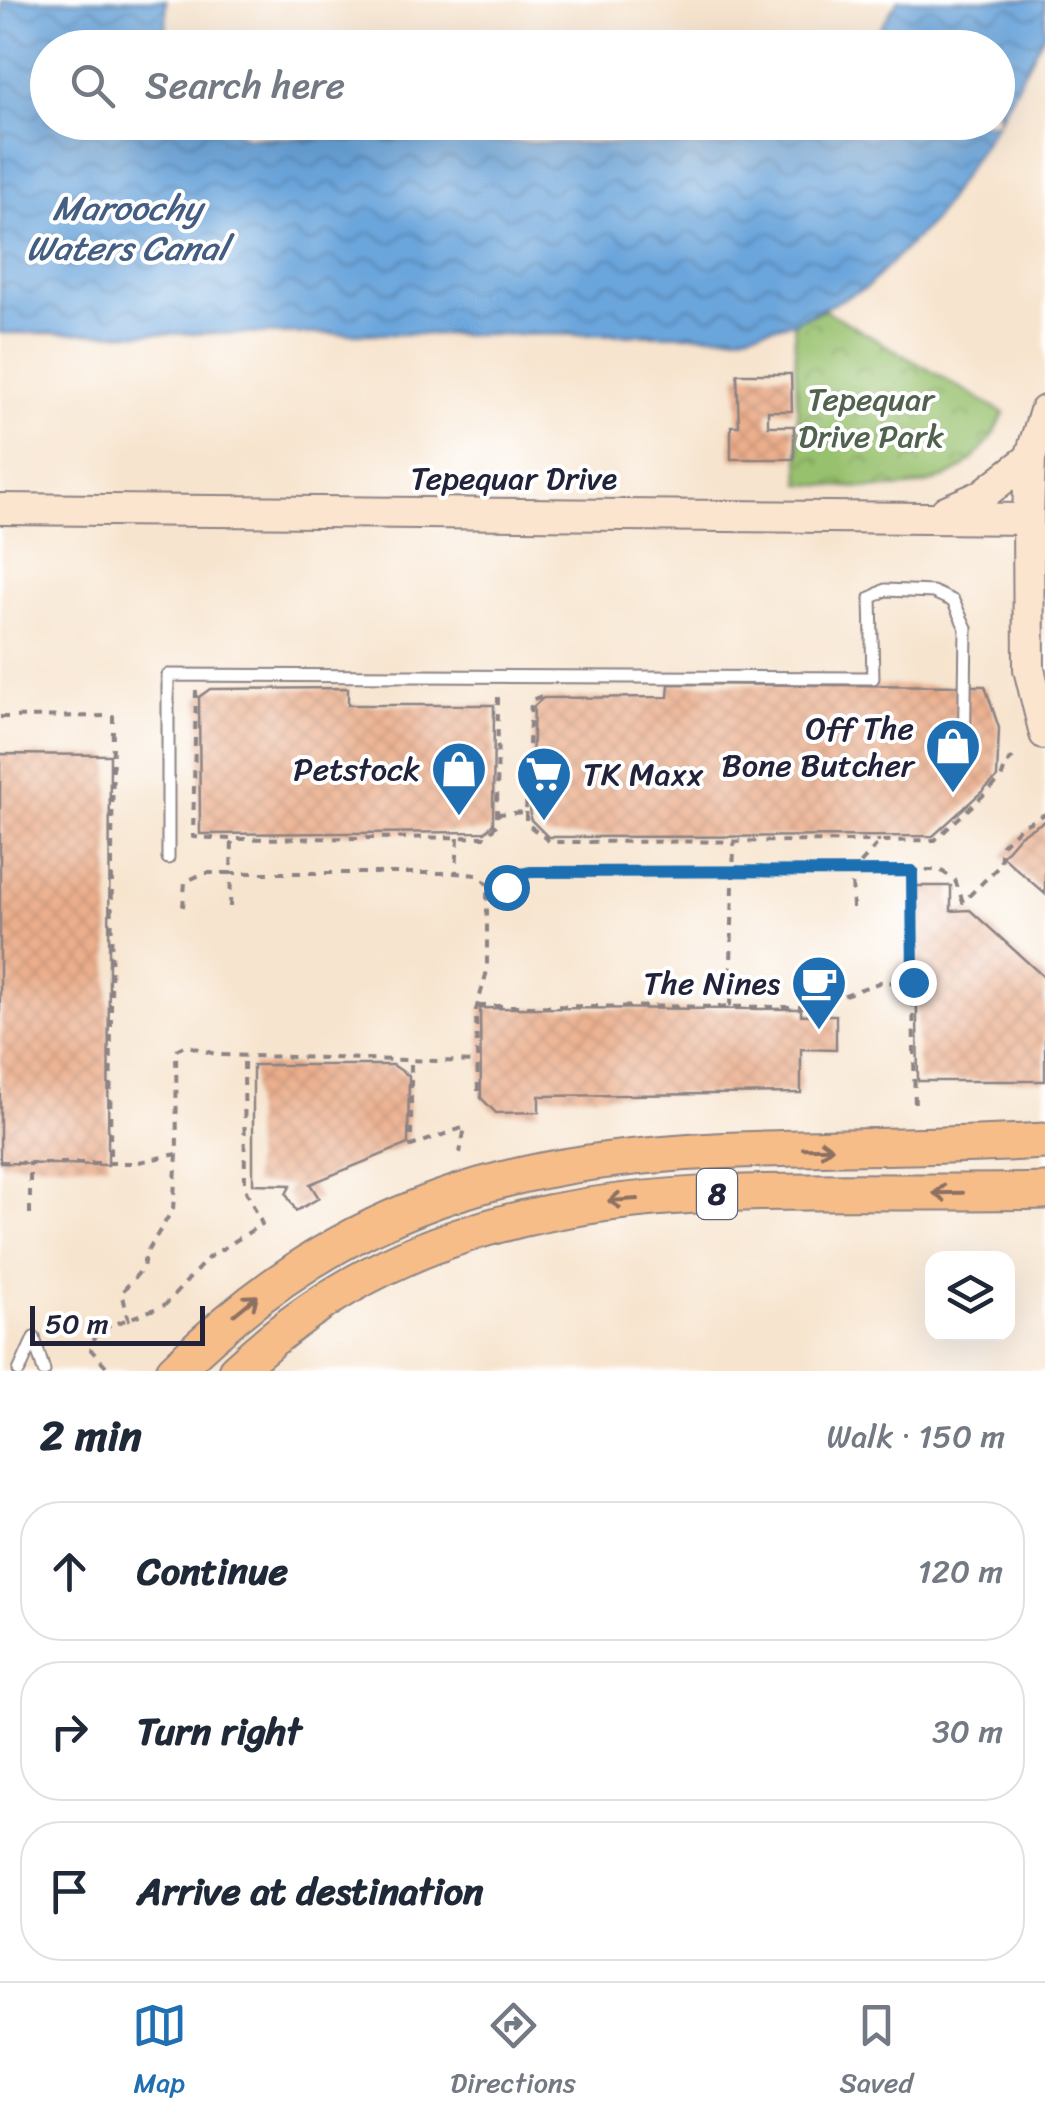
<!DOCTYPE html>
<html lang="en">
<head>
<meta charset="utf-8">
<style>
  :root { --surface:#fff; --page:#f2f2f3; --text:#1f2937; --muted:#747a83; --line:#e0e1e3; --accent:#1f6fb2 }
  body { margin:0; font-family:Sriracha,sans-serif; background:var(--page); color:var(--text) }
  .controls { position:absolute; right:30px; bottom:30px; display:grid; overflow:hidden; border-radius:20px; box-shadow:0 10px 40px #0002 }
  .controls button { width:90px; height:90px; display:grid; place-items:center; padding:0; border:0; border-bottom:2px solid var(--line); background:var(--surface); color:var(--text); font:50px sans-serif }
  .scale { position:absolute; left:30px; bottom:25px; width:175px; box-sizing:border-box; padding-left:10px; border:5px solid #22223b; border-top:0; font-size:28px; line-height:35px; white-space:nowrap; color:#22223b; -webkit-text-stroke:8px #fff; paint-order:stroke }
  .stop { position:absolute; width:30px; height:30px; margin:-22px; border:8px solid #1f6fb2; border-radius:50%; background:#fff }
  .stop.end { background:#1f6fb2; border-color:#fff; box-shadow:0 2px 10px #0008 }
  .list { margin:0; padding:0; list-style:none }
  h2 { display:flex; justify-content:space-between; align-items:center; height:130px; margin:0; padding:0 40px; font-size:42px }
  h2 small { font-size:32px; font-weight:400; color:var(--muted) }
  .list li { display:grid; grid-template-columns:65px 1fr auto; gap:30px; align-items:center; box-sizing:border-box; height:140px; margin:0 20px 20px; padding:0 20px; border:2px solid var(--line); border-radius:40px }
  .list b { display:block; font-size:38px; white-space:nowrap }
  .list em { font-size:32px; font-style:normal; color:var(--muted) }
  .icon { flex:none; width:55px; height:55px; fill:none; stroke:currentColor; stroke-width:2; stroke-linecap:round; stroke-linejoin:round }
  .map { position:relative; flex:none; width:1045px; height:1371px; overflow:hidden }
  .search { position:absolute; background:var(--surface); box-shadow:0 10px 40px #0002; left:30px; right:30px; top:30px; height:110px; display:flex; align-items:center; gap:25px; box-sizing:border-box; padding:0 35px; border-radius:55px; color:var(--muted); font-size:38px }
  .sheet { height:610px; background:var(--surface) }
  nav { display:flex; justify-content:space-around; align-items:center; box-sizing:border-box; height:140px; border-top:2px solid var(--line); background:var(--surface); font-size:28px; color:var(--muted) }
  nav a { display:grid; justify-items:center; gap:5px }
  nav .on { color:var(--accent) }
  .map>svg:first-child { display:block }
  .park { fill:url(#park-crowns); stroke:#5d7254; stroke-width:2.5 }
  .water { fill:url(#water-waves); stroke:#46648b; stroke-width:2.5 }
  .building { fill:url(#building-cross-hatch) }
  .lines { fill:none; stroke-linecap:round; stroke-linejoin:round }
  .lane-casing { stroke:#8c8384; stroke-width:15 }
  .secondary-casing { stroke:#8c8384; stroke-width:34 }
  .primary-casing { stroke:#8c8384; stroke-width:39 }
  .path { stroke:#8c8384; stroke-width:4; stroke-dasharray:8 8; stroke-linecap:butt }
  .lane { stroke:#fff; stroke-width:11 }
  .secondary { stroke:#fce5cf; stroke-width:30 }
  .primary { stroke:#f7bd88; stroke-width:35 }
  .oneway { stroke:#8c7062 }
  .route { stroke:#1f6fb2; stroke-width:12 }
  .labels { text-anchor:middle; dominant-baseline:central; stroke-width:8; stroke-linejoin:round; paint-order:stroke }
  .shield { fill:#fff; stroke:#646476; stroke-width:2.5 }
  .shield-label { font-size:30px; font-weight:bold; fill:#22223b }
  .park-label { font-size:32px; fill:#51624f; stroke:#fff }
  .street-label { font-size:32px; fill:#22223b; stroke:#fff }
  .poi-label { font-size:32px; fill:#22223b; stroke:#fff; text-anchor:end }
  .water-label { font-size:35px; font-style:italic; fill:#435d83; stroke:#fff }
</style>
</head>
<body>
<div class="map">
<svg width="1045" height="1371" viewBox="0 0 1045 1371">
  <defs>
    <pattern id="park-crowns" width="20" height="18" patternUnits="userSpaceOnUse" patternTransform="scale(2.5)"><rect width="20" height="18" fill="#98c16d"/><path d="M2 6a3 3 0 1 1 6 0M12 15a3 3 0 1 1 6 0" fill="none" stroke="#7c9c5b"/></pattern>
    <pattern id="water-waves" width="16" height="10" patternUnits="userSpaceOnUse" patternTransform="scale(2.5)"><rect width="16" height="10" fill="#6ba5db"/><path d="M0 5q4-4 8 0t8 0" fill="none" stroke="#5886b3"/></pattern>
    <pattern id="building-cross-hatch" width="8" height="8" patternUnits="userSpaceOnUse" patternTransform="scale(2.5)"><rect width="8" height="8" fill="#ecaf8c"/><path d="M0 0l8 8M0 8l8-8" fill="none" stroke="#ca967a"/></pattern>
  </defs>
  <rect width="100%" height="100%" fill="#fff"/>
  <filter id="ink" filterUnits="userSpaceOnUse"><feTurbulence type="fractalNoise" baseFrequency=".01" numOctaves="2"/><feDisplacementMap in="SourceGraphic" scale="20" xChannelSelector="R" yChannelSelector="G"/><feConvolveMatrix kernelMatrix="1 2 1 2 8 2 1 2 1" color-interpolation-filters="sRGB"/></filter>
  <filter id="wash" filterUnits="userSpaceOnUse"><feTurbulence type="fractalNoise" baseFrequency=".0048" numOctaves="4" result="noise"/><feDisplacementMap in="SourceGraphic" scale="40" xChannelSelector="R" yChannelSelector="G"/><feGaussianBlur stdDeviation="2.25" result="paint"/><feColorMatrix in="noise" values="0 0 0 0 0 0 0 0 0 0 0 0 0 0 0 0 0 1.4 0 .05"/><feComposite in="paint" operator="in"/></filter>
  <g filter="url(#wash)">
    <rect width="100%" height="100%" fill="#f7e4ce"/>
    <path class="park" d="M825,310l179,103c-40,94 -119,75 -204,71l-6,-162z"/>
    <g class="water">
      <path d="M2,0h164l1,47 -119,1v74l177,1 20,14 484,9 49,-23h219l-63,97 -68,68 -72,34 -57,13 -737,-2z"/>
      <path d="M898,0h147v32l-47,89v-73l-130,-1z"/>
    </g>
    <g id="blocks">
      <g class="building">
        <path d="M737,374h54l1,37h-24v15h26v33h-63v-33h8z"/>
        <path d="M669,684l316,2 14,42 -2,50 -64,58 -385,1 -18,-18 4,-113 9,-8 125,-1z"/>
        <path d="M348,688v17h146l-1,119 -8,8 -285,2 -1,-137 11,-8z"/>
        <path d="M0,754l110,1 -2,410 -108,-2z"/>
        <path d="M1045,821v73l-43,-38 18,-21z"/>
        <path d="M915,886h36v25l19,-1 75,68v103h-127z"/>
        <path d="M480,1008l321,1v6h35v35l-35,-1v44l-262,3v16l-43,1 -15,-15z"/>
        <path d="M253,1065h140l16,11 -1,68 -98,40 9,14 -23,13 -10,-17 5,-9 -38,-1z"/>
      </g>
    </g>
  </g>
  <g filter="url(#ink)">
    <use href="#blocks" fill-opacity="0" stroke="#8c8384" stroke-width="2.5"/>
    <g class="lines">
      <g class="lane-casing">
        <g id="lane">
          <path d="M168,858v-183l705,3 -2,-80 14,-8 48,2 20,9 13,27 -2,140"/>
          <path d="M34,1338l10,33"/>
          <path d="M19,1371l15,-33"/>
        </g>
      </g>
      <g class="secondary-casing">
        <g id="secondary">
          <path d="M1045,411l-15,47 -2,61 1,150 16,65"/>
          <path d="M0,509l1028,10"/>
          <path d="M946,511l35,-15 49,-38"/>
        </g>
      </g>
      <g class="primary-casing">
        <g id="primary">
          <path d="M174,1371c267,-266 531,-210 871,-230"/>
          <path d="M236,1371c231,-219 520,-172 809,-180"/>
        </g>
      </g>
      <g class="path">
        <path d="M196,690l-3,147 39,2 254,-2 11,-13 1,-129"/>
        <path d="M0,717l113,-1 -3,448"/>
        <path d="M526,812v11l24,19 330,-1"/>
        <path d="M497,814l29,-2 5,-112 14,-5"/>
        <path d="M458,838l-2,35 22,2 9,9"/>
        <path d="M911,871l4,240"/>
        <path d="M183,907l2,-25 19,-9h27l1,-34"/>
        <path d="M230,907l1,-34h225"/>
        <path d="M853,908l-1,-35 28,-32 55,-1 66,-61 5,-15 13,-12"/>
        <path d="M478,1006l334,1 69,-25 32,1"/>
        <path d="M730,1006l4,-164"/>
        <path d="M411,1064v82l54,-19 -5,26"/>
        <path d="M478,1091l-2,-81 11,-39v-87l28,3 6,-13 10,-2 409,-2 15,10 8,22 37,-37 2,-20 17,-17 26,-14"/>
        <path d="M0,1162l30,1"/>
        <path d="M30,1214v-51h104l43,-9"/>
        <path d="M129,1321l-7,-29 21,-24 2,-13 28,-46 4,-55 -1,-104 10,-5 32,10 259,7"/>
        <path d="M106,1366l-15,-16 6,-19 68,-26 43,-47 54,-34 -17,-35 -1,-132"/>
      </g>
      <use href="#lane" class="lane"/>
      <use href="#secondary" class="secondary"/>
      <use href="#primary" class="primary"/>
    </g>
    <defs><path id="oneway-shaft" d="M-6 0H5M1.5-3L5.5 0L1.5 3" fill="none" stroke-width="1.6" stroke-linecap="round" stroke-linejoin="round" transform="scale(2.5)"/></defs>
    <g class="oneway">
      <use href="#oneway-shaft" transform="translate(818 1148) rotate(-1)"/>
      <use href="#oneway-shaft" transform="translate(948 1193) rotate(179)"/>
      <use href="#oneway-shaft" transform="translate(623 1200) rotate(176)"/>
      <use href="#oneway-shaft" transform="translate(246 1305) rotate(-39)"/>
    </g>
  </g>
  <g class="lines" filter="url(#ink)">
    <path class="route" d="M506,887l9,-1 6,-12 10,-2 381,-1 1,111"/>
  </g>
  <defs>
    <g id="shop-pin" transform="scale(2.875)"><path d="M0 17L-7.5 6A9.5 9.5 0 1 1 7.5 6Z" fill="#1f6fb2" stroke="#fff"/><path d="M-5-2.5h2.3a2.7 3.5 0 0 1 5.4 0H5L5.5 6h-11ZM-1.5-2.5h3a1.5 2.3 0 0 0-3 0Z" fill="#fff"/></g>
    <g id="supermarket-pin" transform="scale(2.875)"><path d="M0 17L-7.5 6A9.5 9.5 0 1 1 7.5 6Z" fill="#1f6fb2" stroke="#fff"/><path d="M-6-5.5h2.5l.6 2H6L4.5 2H-2.5L-4.4-4H-6ZM-1.5 3.2a1.3 1.3 0 1 0 .1 0ZM3 3.2a1.3 1.3 0 1 0 .1 0Z" fill="#fff"/></g>
    <g id="cafe-pin" transform="scale(2.875)"><path d="M0 17L-7.5 6A9.5 9.5 0 1 1 7.5 6Z" fill="#1f6fb2" stroke="#fff"/><path d="M-5.5-4.5H6V0H3Q3 3.5 0 3.5H-2.5Q-5.5 3.5-5.5 0ZM3-3.2v2h1.7v-2ZM-6 4.5H4V6H-6Z" fill="#fff"/></g>
  </defs>
  <g fill-rule="evenodd">
    <use href="#shop-pin" x="953" y="746"/>
    <use href="#shop-pin" x="459" y="769"/>
    <use href="#supermarket-pin" x="544" y="774"/>
    <use href="#cafe-pin" x="819" y="983"/>
  </g>
  <g class="labels">
    <rect class="shield" x="697" y="1169" width="40" height="50" rx="8"/>
    <g class="shield-label">
      <text x="717" y="1194">8</text>
    </g>
    <g class="park-label">
      <text x="871" y="399">Tepequar<tspan x="871" dy="37">Drive Park</tspan></text>
    </g>
    <g class="street-label">
      <text x="514" y="478">Tepequar Drive</text>
    </g>
    <g class="poi-label">
      <text x="914" y="728">Off The<tspan x="914" dy="37">Bone Butcher</tspan></text>
      <text x="420" y="769">Petstock</text>
      <text x="583" y="774" text-anchor="start">TK Maxx</text>
      <text x="780" y="983">The Nines</text>
    </g>
    <g class="water-label">
      <text x="127" y="208">Maroochy<tspan x="127" dy="40">Waters Canal</tspan></text>
    </g>
  </g>
</svg>
<div class="controls">
<button><svg class="icon" aria-label="layers" viewBox="0 0 24 24"><path d="M12 4l9 5-9 5-9-5zM3 14l9 5 9-5"/></svg></button>
</div>
<div class="scale">50 m</div>
<div class="stop" style="left:506px;top:887px"></div>
<div class="stop end" style="left:913px;top:982px"></div>
<div class="search"><svg class="icon" aria-label="search" viewBox="0 0 24 24"><circle cx="10" cy="10" r="6"/><path d="M15 15l6 6"/></svg>Search here</div>
</div>
<section class="sheet">
<h2>2 min<small>Walk · 150 m</small></h2>
<ul class="list">
<li><svg class="icon" aria-label="ahead" viewBox="0 0 24 24"><path d="M12 20V5M6 11l6-6 6 6"/></svg><div><b>Continue</b></div><em>120 m</em></li>
<li><svg class="icon" aria-label="right" viewBox="0 0 24 24"><path d="M7 20v-9h11M14 6l5 5-5 5"/></svg><div><b>Turn right</b></div><em>30 m</em></li>
<li><svg class="icon" aria-label="arrive" viewBox="0 0 24 24"><path d="M6 21V4h12l-3 4 3 4H6"/></svg><div><b>Arrive at destination</b></div></li>
</ul>
</section>
<nav>
<a class="on"><svg class="icon" aria-label="map" viewBox="0 0 24 24"><path d="M3 6l6-2 6 2 6-2v14l-6 2-6-2-6 2zM9 4v14M15 6v14"/></svg>Map</a>
<a><svg class="icon" aria-label="directions" viewBox="0 0 24 24"><path d="M12 3l9 9-9 9-9-9zM9 14v-3h6M13 9l2 2-2 2"/></svg>Directions</a>
<a><svg class="icon" aria-label="saved" viewBox="0 0 24 24"><path d="M7 4h10v16l-5-4-5 4z"/></svg>Saved</a>
</nav>
</body>
</html>
